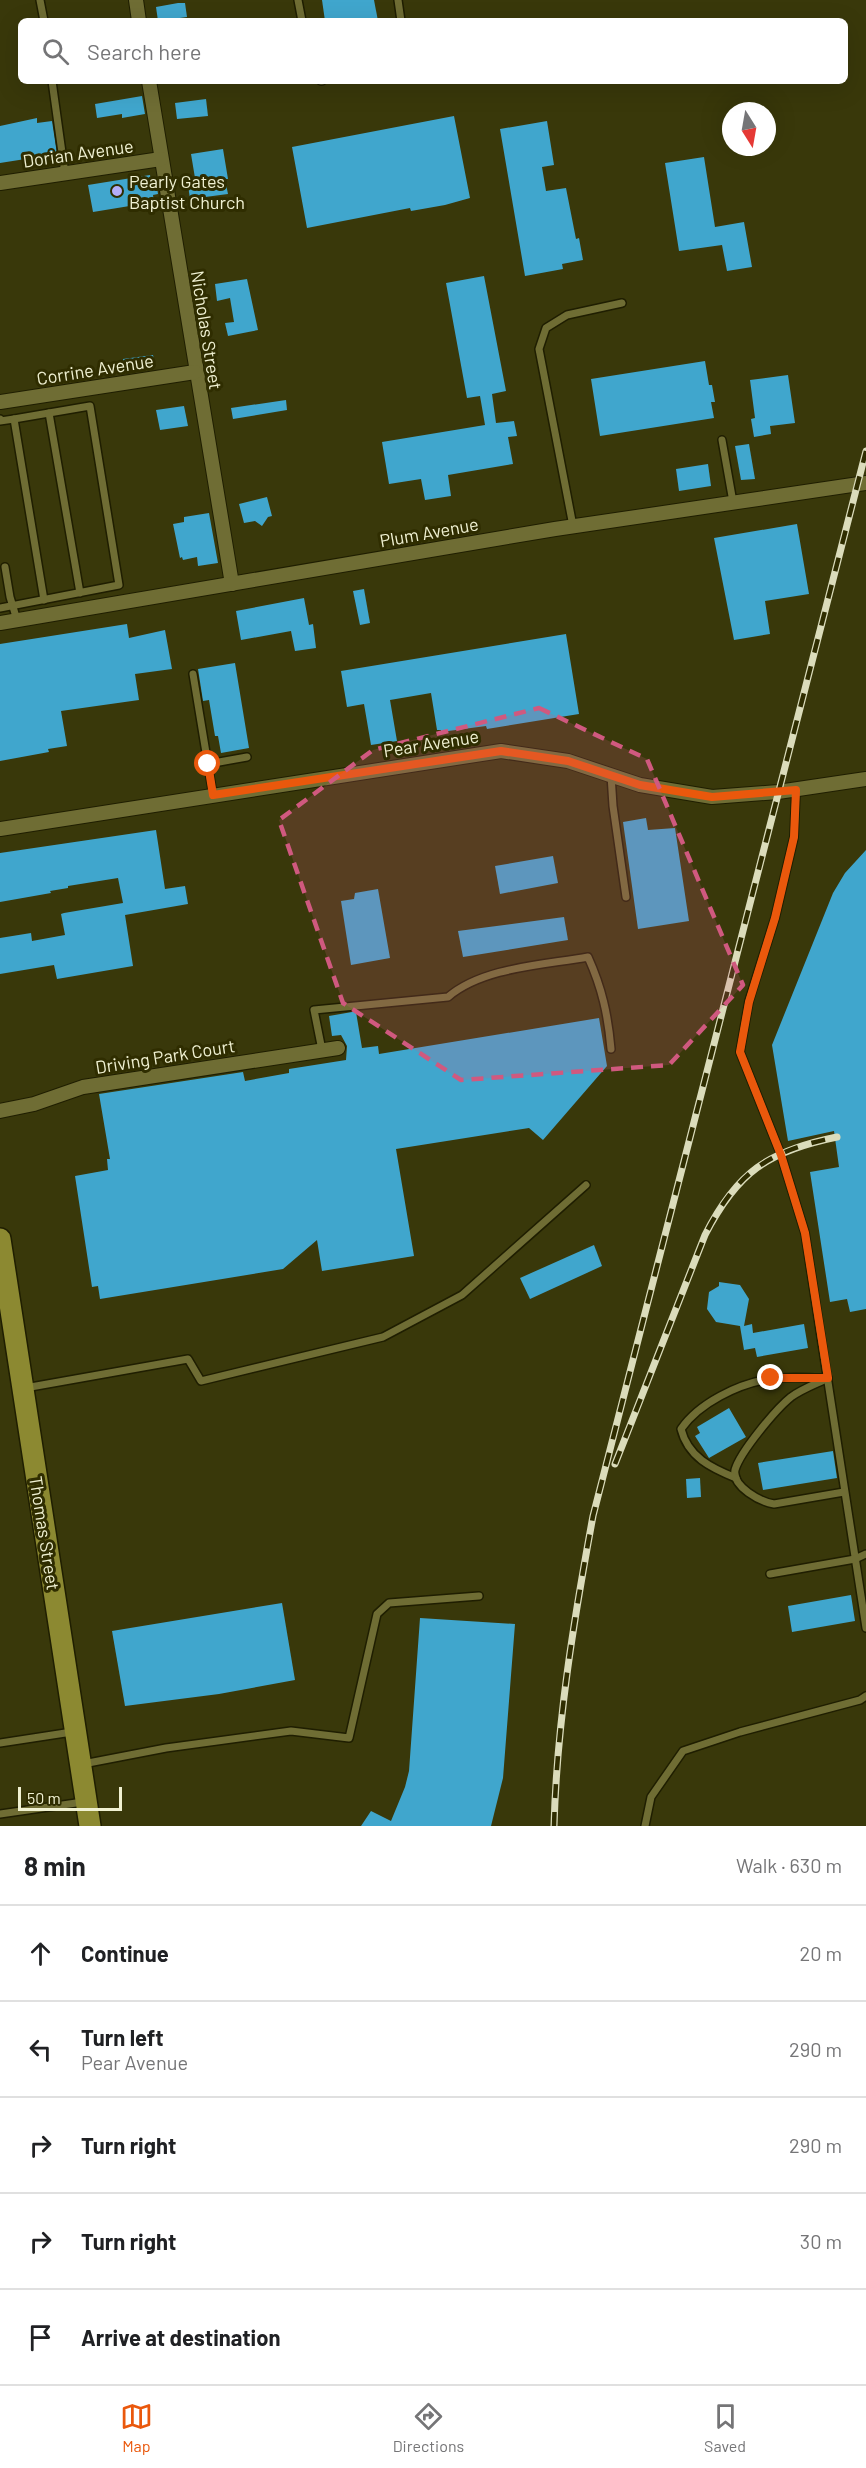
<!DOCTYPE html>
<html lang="en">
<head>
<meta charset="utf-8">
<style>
  :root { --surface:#fff; --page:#f2f2f2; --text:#202124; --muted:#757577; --line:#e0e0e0; --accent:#ea580c }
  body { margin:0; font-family:Barlow,sans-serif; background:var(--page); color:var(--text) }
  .compass { position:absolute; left:722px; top:102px; width:54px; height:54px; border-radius:50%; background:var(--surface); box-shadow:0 6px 24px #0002; rotate:169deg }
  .scale { position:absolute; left:18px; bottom:15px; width:104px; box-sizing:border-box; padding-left:6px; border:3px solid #f0f1d2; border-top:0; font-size:16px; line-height:21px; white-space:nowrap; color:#f0f1d2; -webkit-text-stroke:4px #2f2d00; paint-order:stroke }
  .stop { position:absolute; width:18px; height:18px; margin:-14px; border:4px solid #ea580c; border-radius:50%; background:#fff }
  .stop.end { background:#ea580c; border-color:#fff; box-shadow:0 2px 6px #0008 }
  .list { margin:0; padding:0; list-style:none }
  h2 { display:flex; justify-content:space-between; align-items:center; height:78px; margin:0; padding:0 24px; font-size:26px }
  h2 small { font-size:20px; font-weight:400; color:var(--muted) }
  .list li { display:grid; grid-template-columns:39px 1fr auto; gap:18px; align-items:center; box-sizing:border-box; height:96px; padding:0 24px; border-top:2px solid var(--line) }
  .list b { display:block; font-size:22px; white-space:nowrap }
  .list p { margin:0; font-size:20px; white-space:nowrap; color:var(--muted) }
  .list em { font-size:20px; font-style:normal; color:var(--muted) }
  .icon { flex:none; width:33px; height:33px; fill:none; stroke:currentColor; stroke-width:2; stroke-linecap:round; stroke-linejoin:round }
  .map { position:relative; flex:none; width:866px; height:1826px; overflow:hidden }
  .search { position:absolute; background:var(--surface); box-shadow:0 6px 24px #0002; left:18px; right:18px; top:18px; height:66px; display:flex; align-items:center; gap:15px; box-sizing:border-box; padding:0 21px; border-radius:9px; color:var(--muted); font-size:22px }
  .sheet { height:558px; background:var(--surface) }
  nav { display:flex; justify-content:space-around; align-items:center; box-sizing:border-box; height:84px; border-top:2px solid var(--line); background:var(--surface); font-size:16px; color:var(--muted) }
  nav a { display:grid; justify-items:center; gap:3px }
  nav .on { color:var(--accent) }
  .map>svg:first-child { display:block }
  .building { fill:#40a6cd }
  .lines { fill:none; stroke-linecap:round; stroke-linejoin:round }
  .service-casing { stroke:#1f1e01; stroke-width:10 }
  .minor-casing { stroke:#1f1e01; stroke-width:16 }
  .primary-casing { stroke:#1f1e01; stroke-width:24 }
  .service { stroke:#6f6d34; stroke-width:7 }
  .minor { stroke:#6f6d34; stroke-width:14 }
  .primary { stroke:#8c8931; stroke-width:21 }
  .rail-casing { stroke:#dbdcbb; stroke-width:7 }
  .rail { stroke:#2f2d00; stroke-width:4.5; stroke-dasharray:14; stroke-linecap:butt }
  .route { stroke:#ea580c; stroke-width:8 }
  .marked { fill:#d0597f; fill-opacity:0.2; stroke:#d0597f; stroke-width:4.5; stroke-dasharray:12 8; stroke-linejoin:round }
  .poi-dot { fill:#b3adf9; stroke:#2f2d00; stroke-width:2 }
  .labels { text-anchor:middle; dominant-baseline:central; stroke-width:6; stroke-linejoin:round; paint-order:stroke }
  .street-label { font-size:18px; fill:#f0f1d2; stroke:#2f2d00 }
  .poi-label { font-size:18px; fill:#f0f1d2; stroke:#2f2d00; text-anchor:start }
</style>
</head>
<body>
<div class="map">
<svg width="866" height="1826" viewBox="0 0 866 1826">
  <rect width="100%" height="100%" fill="#39380a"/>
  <g class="building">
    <path d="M322,0h52l4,21h-53z"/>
    <path d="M178,3h7l2,14 -29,4 -2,-14z"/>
    <path d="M142,96l3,18 -23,4v-4l-25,4 -2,-14z"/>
    <path d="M206,99l2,17 -31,3 -2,-16z"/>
    <path d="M454,116l16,82 -25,7 -34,6 -1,-3 -103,20 -15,-81z"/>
    <path d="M37,118v5l15,-2 5,33 -57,9v-37z"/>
    <path d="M547,121l7,44 -12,2 4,24 20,-3 10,51 3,-1 4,22 -21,4 1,5 -38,7 -25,-147z"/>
    <path d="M223,149l5,30h-3l3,15 -38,5 -2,-14 8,-1 -5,-30z"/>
    <path d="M704,157l11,70 29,-5 8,45 -25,4 -5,-26 -43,6 -14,-88z"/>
    <path d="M150,175l1,6 5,-1 2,14 -5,1 1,7 -61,10 -5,-27z"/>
    <path d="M484,276l22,115 -14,3 4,29 18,-2 3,15 -9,1 5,27 -65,11 3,21 -26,4 -4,-21 -32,5 -7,-42 103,-17 -5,-29 -13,2 -21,-115z"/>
    <path d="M247,279l11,51 -30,6 -3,-13 9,-1 -4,-24 -13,3 -2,-17z"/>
    <path d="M153,355l2,10 -30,5 -2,-11z"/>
    <path d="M705,361l4,24h3l3,17h-4l3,16 -114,18 -9,-57z"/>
    <path d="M788,375l7,48 -25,3 1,8 -17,3 -3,-18 4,-1 -5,-38z"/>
    <path d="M286,400l1,10 -54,9 -2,-11z"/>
    <path d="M184,406l4,20 -28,4 -4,-20z"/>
    <path d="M749,444l6,35 -14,1 -6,-34z"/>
    <path d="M708,464l3,22 -32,5 -3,-22z"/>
    <path d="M267,497l5,19 -4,1 -6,9 -7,-5 -11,2 -5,-19z"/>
    <path d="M209,513l9,50 -20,3 -1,-9 -14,3 -1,-3 -2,1 -7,-34 11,-2v-5z"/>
    <path d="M797,524l12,70 -44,7 5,33 -36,6 -20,-102z"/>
    <path d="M364,589l6,34 -10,2 -7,-34z"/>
    <path d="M304,598l5,27 4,-1 3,24 -21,3 -4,-20 -50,9 -5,-29z"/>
    <path d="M127,624l2,14 36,-8 7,39 -37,5 4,26 -78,11 6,35 -19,3 1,3 -49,9v-117z"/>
    <path d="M566,634l13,80 -92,15 -1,-3 -45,6v-2h-4l-6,-37 -41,7 7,41 -26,4 -7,-41 -17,3 -6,-36z"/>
    <path d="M235,663l14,85 -28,5 -3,-17h-3l-6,-36 -6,1 -5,-32z"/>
    <path d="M646,818l2,12 27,-2 14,93 -51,8 -15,-107z"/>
    <path d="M156,830l9,59 20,-3 3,18 -63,11 8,51 -76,13 -3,-14 -54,9v-36l31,-5 1,8 33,-6 -4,-21 3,-1 59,-10 -5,-25 -50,8v2l-18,3 1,2 -51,9v-49z"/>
    <path d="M866,850v459l-16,3 -3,-13 -17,3 -20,-130 29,-5 -5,-36 -46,10 -16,-96 61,-152 12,-20z"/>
    <path d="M553,856l5,27 -58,11 -5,-28z"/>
    <path d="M378,889l12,69 -39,7 -10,-64 13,-2 1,-6z"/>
    <path d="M564,917l4,23 -105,17 -5,-26z"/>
    <path d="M352,1012h4l6,36 16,-2 1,8 220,-36 8,48 -64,74 -14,-12 -133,21 18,107 -92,15 -5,-31 -34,29 -183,30 -2,-13 -6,1 -17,-111 33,-6 -1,-11h3l-11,-65 144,-22 2,9 44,-8v-4l57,-9 1,-14 -6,-11 -9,1 -3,-20z"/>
    <path d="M594,1245l8,21 -72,33 -10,-21z"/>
    <path d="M719,1282l21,3 9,14 -5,27 8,-2 1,9 51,-9 4,24 -51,9 -2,-9 -11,2 -4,-24 -24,-4 -9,-13 2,-17 10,-6z"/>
    <path d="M729,1408l17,29 -37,21 -14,-22 5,-3 -3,-6z"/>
    <path d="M833,1451l4,27 -74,12 -5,-27z"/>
    <path d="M700,1478l1,19 -14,1 -1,-19z"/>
    <path d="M851,1595l4,26 -63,11 -4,-26z"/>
    <path d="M282,1603l13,77 -76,14 -94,12 -13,-75z"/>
    <path d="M420,1618l95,6 -12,154 -12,48h-130l10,-15 20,10 14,-34 4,-16z"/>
  </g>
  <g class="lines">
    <g class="service-casing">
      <g id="service">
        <path d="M40,0l4,21"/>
        <path d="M298,0l4,21"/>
        <path d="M398,0l3,21"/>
        <path d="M52,81l13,93"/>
        <path d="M321,81h1"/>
        <path d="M0,419v2l14,-2"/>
        <path d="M722,440l11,62"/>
        <path d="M573,526l-34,-177 7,-21 21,-13 55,-12"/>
        <path d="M5,567l5,30 7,23"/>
        <path d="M44,600l-30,-181 35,-6"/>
        <path d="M0,608l119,-23 -29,-179 -41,7 31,180"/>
        <path d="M193,674l20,121"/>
        <path d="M208,764l39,-7"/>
        <path d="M611,775l2,31 13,91"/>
        <path d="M796,790l-2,47 -19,81 -26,83 -9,51 41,103 24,78 61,395"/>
        <path d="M322,1050l-8,-40 134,-13c35,-30 96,-32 140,-40 14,31 20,58 23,92"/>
        <path d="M828,1378c-12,6 -26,11 -37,19 -15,12 -51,55 -56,73 -3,17 26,32 39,34l70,-12"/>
        <path d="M25,1388l163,-29 13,22 182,-44 79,-42 124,-110"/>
        <path d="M736,1478c-25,-10 -48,-21 -55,-49 18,-26 57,-45 88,-50 18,-3 38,-1 57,-1"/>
        <path d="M770,1574l85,-15 11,-5"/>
        <path d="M0,1743l72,-11"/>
        <path d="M83,1764l83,-16 125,-17 58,7 28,-124 12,-11 90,-7"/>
        <path d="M0,1814l83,-12"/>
        <path d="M645,1826l6,-29 32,-46 57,-19 120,-32 6,-4"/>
      </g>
    </g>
    <g class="minor-casing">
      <g id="minor">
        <path d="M136,0l3,21"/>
        <path d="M149,81l83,503"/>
        <path d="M0,183l161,-24"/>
        <path d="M0,402l195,-30"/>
        <path d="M0,623l555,-94 311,-46"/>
        <path d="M0,829l501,-78 67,10 72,24 72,12 66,-5 88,-13"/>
        <path d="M0,1111l34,-7 49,-17 255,-39"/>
      </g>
    </g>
    <g class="primary-casing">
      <path id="primary" d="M0,1239l90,587"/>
    </g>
    <use href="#service" class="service"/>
    <use href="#minor" class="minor"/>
    <use href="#primary" class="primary"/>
    <g class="rail-casing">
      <g id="rail">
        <path d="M615,1464l90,-229c32,-63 63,-84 132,-98"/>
        <path d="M554,1826c3,-105 20,-207 39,-310l273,-1065"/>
      </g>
    </g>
    <use href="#rail" class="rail"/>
  </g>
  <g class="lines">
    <path class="route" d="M208,764l5,31 288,-44 67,10 72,24 72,12 84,-7 -2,47 -19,81 -26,84 -9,50 41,103 24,78 23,145h-57"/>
  </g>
  <path class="marked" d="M539,708l108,51 96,226 -74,80 -208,15 -118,-77 -64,-183 94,-70z"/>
  <circle class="poi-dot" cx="117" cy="191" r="6"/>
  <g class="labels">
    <g class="street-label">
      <text transform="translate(78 153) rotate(-8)">Dorian Avenue</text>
      <text transform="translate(207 330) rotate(81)">Nicholas Street</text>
      <text transform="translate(95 369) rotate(-9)">Corrine Avenue</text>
      <text transform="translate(429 532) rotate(-10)">Plum Avenue</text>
      <text transform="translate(431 743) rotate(-9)">Pear Avenue</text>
      <text transform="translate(165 1056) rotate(-9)">Driving Park Court</text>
      <text transform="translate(45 1533) rotate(81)">Thomas Street</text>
    </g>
    <g class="poi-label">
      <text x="129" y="181">Pearly Gates<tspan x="129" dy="21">Baptist Church</tspan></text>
    </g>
  </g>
</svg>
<svg class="compass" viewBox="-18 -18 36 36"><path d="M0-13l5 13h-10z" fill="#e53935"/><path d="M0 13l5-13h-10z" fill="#757577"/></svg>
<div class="scale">50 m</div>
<div class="stop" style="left:208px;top:764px"></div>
<div class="stop end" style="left:771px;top:1378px"></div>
<div class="search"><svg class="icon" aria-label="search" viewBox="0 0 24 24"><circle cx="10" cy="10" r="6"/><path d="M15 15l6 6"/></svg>Search here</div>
</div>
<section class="sheet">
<h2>8 min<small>Walk · 630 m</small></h2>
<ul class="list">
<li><svg class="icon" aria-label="ahead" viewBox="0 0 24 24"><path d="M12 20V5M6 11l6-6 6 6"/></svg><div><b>Continue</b></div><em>20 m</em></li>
<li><svg class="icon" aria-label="left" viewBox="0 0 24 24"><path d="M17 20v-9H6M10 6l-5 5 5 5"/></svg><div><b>Turn left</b><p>Pear Avenue</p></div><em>290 m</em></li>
<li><svg class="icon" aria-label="right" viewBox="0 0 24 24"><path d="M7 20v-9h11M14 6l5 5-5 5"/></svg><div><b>Turn right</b></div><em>290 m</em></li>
<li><svg class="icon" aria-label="right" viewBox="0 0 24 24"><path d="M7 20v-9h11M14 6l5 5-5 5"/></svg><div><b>Turn right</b></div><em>30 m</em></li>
<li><svg class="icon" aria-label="arrive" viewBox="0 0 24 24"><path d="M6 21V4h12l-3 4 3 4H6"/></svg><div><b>Arrive at destination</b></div></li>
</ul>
</section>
<nav>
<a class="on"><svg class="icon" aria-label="map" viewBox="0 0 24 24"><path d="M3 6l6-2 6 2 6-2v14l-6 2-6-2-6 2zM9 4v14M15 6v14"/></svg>Map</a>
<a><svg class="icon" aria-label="directions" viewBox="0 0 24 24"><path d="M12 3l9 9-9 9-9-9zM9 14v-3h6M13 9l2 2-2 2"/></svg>Directions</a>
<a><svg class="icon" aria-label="saved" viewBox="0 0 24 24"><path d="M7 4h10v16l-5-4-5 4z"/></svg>Saved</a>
</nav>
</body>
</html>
